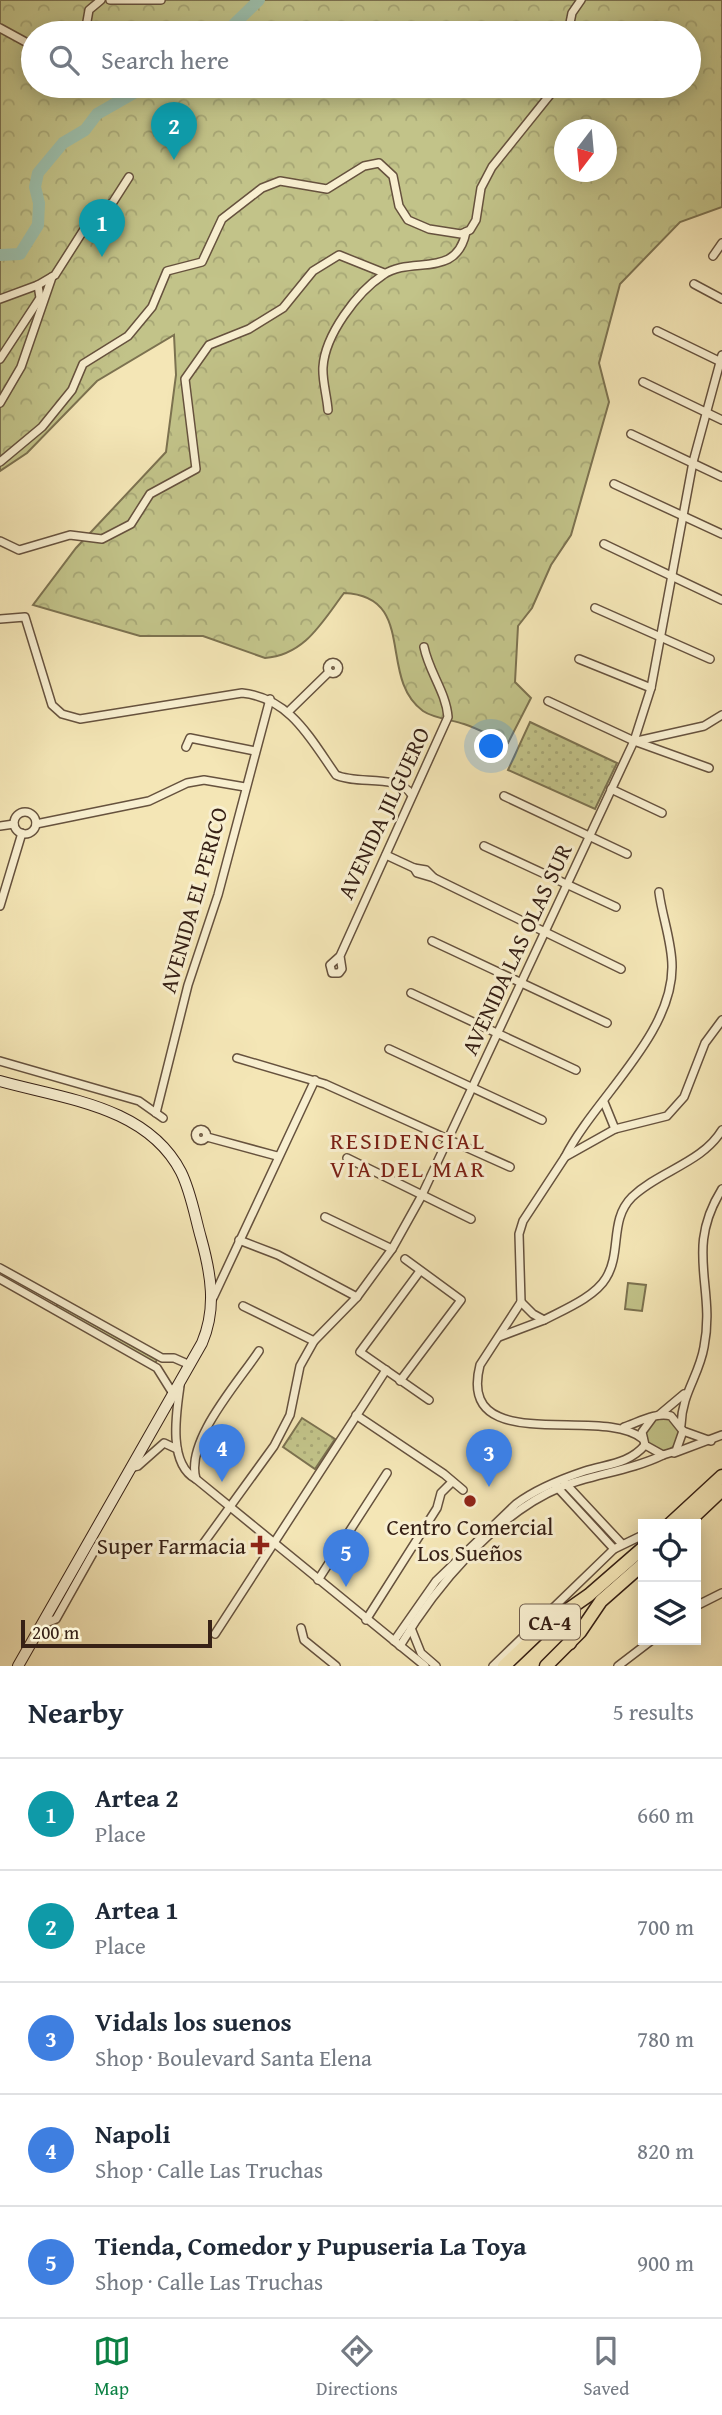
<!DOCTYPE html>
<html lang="en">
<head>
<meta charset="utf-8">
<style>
  :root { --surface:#fff; --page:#f6f6f7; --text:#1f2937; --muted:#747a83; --line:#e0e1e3; --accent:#0b8043 }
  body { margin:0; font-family:"Gentium Book Plus",serif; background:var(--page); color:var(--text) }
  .controls { position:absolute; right:21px; bottom:21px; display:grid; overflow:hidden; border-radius:0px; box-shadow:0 4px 18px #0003 }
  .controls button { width:63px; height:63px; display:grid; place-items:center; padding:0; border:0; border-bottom:2px solid var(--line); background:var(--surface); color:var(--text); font:35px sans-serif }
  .compass { position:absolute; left:554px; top:119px; width:63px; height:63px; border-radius:50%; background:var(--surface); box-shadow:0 4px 18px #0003; rotate:196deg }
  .scale { position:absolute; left:21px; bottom:18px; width:191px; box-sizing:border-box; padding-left:7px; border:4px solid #372116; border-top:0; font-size:19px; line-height:24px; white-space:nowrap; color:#372116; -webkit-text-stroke:5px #f8efd0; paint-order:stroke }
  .you { position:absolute; left:492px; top:747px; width:24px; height:24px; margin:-18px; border:5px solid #fff; border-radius:50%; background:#1a73e8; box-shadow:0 0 0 10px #1a73e833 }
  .badge { display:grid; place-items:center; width:46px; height:46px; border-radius:50%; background:var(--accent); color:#fff; font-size:23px; font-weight:700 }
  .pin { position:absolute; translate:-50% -58px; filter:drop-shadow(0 2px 4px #0008) }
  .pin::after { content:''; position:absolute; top:37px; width:24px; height:21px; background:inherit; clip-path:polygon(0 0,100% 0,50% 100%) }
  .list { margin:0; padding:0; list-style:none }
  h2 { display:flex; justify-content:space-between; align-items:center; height:91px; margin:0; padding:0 28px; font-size:30px }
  h2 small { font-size:23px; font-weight:400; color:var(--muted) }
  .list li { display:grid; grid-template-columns:46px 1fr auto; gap:21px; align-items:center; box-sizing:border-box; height:112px; padding:0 28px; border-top:2px solid var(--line) }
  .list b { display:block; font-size:26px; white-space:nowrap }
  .list p { margin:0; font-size:23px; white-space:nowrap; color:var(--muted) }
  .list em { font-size:23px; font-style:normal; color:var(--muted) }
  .icon { flex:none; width:38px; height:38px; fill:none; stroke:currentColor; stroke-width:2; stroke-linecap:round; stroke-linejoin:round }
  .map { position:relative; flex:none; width:722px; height:1666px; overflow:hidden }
  .search { position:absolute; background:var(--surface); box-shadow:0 4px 18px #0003; left:21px; right:21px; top:21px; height:77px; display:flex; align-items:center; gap:18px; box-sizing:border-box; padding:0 24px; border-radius:38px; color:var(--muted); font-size:26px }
  .sheet { height:651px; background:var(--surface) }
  nav { display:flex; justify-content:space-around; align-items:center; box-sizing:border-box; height:98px; border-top:2px solid var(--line); background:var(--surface); font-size:19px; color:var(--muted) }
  nav a { display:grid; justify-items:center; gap:4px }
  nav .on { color:var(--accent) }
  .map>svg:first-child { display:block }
  .grass { fill:#c2c389; stroke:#7c7250; stroke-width:2 }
  .forest { fill:url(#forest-crowns); stroke:#7c7250; stroke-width:2; fill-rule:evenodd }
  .park { fill:url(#park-dots); stroke:#7c7250; stroke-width:2 }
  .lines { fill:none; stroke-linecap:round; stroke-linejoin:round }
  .river { stroke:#9cc0ad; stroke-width:12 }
  .street-casing { stroke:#66523e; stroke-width:10 }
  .secondary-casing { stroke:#372116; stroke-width:12 }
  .highway-casing { stroke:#372116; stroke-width:15 }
  .street { stroke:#f8efd0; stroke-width:7 }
  .secondary { stroke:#f8efd0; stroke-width:10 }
  .highway { stroke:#f4e6b6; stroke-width:12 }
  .poi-dot { fill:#8f2418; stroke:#f8efd0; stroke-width:2.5 }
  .labels { text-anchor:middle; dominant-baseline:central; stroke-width:6; stroke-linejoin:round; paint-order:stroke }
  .shield { fill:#f8efd0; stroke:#715f4e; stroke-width:2 }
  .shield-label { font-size:21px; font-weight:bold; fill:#372116 }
  .street-label { font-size:23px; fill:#372116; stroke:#f8efd0 }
  .poi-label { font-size:23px; fill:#372116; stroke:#f8efd0 }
  .neighbourhood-label { font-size:24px; letter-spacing:2px; fill:#7a1f14; stroke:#f8efd0 }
</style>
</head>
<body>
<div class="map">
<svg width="722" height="1666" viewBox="0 0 722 1666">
  <defs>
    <pattern id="forest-crowns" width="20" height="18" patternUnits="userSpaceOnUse" patternTransform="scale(1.75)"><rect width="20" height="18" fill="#c2c389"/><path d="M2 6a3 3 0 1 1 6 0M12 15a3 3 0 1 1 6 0" fill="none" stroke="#a7a776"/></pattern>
    <pattern id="park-dots" width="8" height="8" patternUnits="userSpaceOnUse" patternTransform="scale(1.75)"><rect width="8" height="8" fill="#c2c389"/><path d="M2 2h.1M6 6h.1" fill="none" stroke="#a7a776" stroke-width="1.8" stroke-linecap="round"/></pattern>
  </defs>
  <rect width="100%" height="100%" fill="#f4e6b6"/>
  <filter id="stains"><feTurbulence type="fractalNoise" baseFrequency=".00286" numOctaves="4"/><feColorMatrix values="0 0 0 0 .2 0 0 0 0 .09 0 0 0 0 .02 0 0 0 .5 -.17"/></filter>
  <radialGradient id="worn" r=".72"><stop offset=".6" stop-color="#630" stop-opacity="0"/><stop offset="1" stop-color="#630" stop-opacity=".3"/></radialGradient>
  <g class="grass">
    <path d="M628,1283l18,2 -4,26 -17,-2z"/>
    <path d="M58,1304l99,56 -3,4 -99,-57z"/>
    <circle cx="662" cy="1434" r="17"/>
  </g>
  <path class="forest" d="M0,0h722v207l-42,15 -60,62 -21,79 10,39 -38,133 -20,30 -19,43 -14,18 -3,56 16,16 -23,45c-15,-6 -29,-14 -44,-19 -12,-4 -31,-6 -41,-13 -46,-33 -5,-115 -79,-118 -22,29 -39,62 -79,65l-62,-22h-63l-107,-31 43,-57 90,-96 10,-77 -2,-40 -77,46 -70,72 -27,18zM33,33h656v53h-656zM564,130h42v42h-42z"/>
  <g class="park">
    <path d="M530,722l87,41 -22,46 -87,-39z"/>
    <path d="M302,1418l33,21 -20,30 -32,-22z"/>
  </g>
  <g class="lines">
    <g class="river">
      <path d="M225,33l34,-33"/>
      <path d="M0,255l20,-1 18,-29 1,-22 -4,-16 3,-14 25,-30 22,-13 12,-16 49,-28"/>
    </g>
    <g class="street-casing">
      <g id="street">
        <path d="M110,0h51"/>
        <path d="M0,28l33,18"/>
        <path d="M85,33l4,-23 12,-10"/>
        <path d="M568,33l4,-20 9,-13"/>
        <path d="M713,256l9,-13"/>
        <path d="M694,284l28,15"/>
        <path d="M0,299l38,-14 17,-10 35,-55 23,-18 16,-25"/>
        <path d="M657,331l64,31"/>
        <path d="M0,359l40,-61 -2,-13"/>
        <path d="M643,382l79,38"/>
        <path d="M0,403l21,-36 31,-90"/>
        <path d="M328,410c-1,-14 -6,-30 -5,-43 2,-32 34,-75 60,-92 29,-20 73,5 83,-43"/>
        <path d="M631,434l91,43"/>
        <path d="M0,462l42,-35 30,-37 11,-26 45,-28 24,-29 15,-36 35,-9 20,-43 40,-31 18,-7 47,8 37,-23 15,-3 14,13 6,30 9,14 21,9 32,5 9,-4 6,-10 5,-32 11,-21 65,-81"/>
        <path d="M614,484l108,50"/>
        <path d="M0,541l19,9 51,-15 32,4 29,-15 19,-30 46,-25 -11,-90 24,-34 40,-16 34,-21 30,-37 26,-16 45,18"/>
        <path d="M604,544l118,56"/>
        <path d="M595,608l115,51"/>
        <path d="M0,619l25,-2 27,88 10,9 18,5 162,-26c48,5 68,45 94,82 21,10 62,-1 75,19"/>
        <path d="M579,659l72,29"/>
        <circle cx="333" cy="668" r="5.5"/>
        <path d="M548,701l86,40 75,27"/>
        <path d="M289,711l40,-39"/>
        <path d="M637,741l67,-15 18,-11"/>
        <path d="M186,747l4,-9 65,13"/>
        <path d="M611,789l51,24"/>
        <path d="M504,796l123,58"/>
        <circle cx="25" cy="823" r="11"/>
        <path d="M36,824l113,-23 38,-18 17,-3 41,7"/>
        <path d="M0,826l14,-2"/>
        <path d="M484,846l132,61"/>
        <path d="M386,855l28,13 3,5 17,5 187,91"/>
        <path d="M414,868l12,2 8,8"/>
        <path d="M0,906l22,-73"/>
        <path d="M432,941l175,82"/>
        <path d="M340,956l2,13 -3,4h-7l-2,-8 10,-9 108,-239c-2,-25 -19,-45 -24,-70"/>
        <path d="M411,993l165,77"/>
        <path d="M389,1049l153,71"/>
        <path d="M237,1058l88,26 185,83"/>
        <path d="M0,1061l139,40 24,17"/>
        <path d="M604,1102l11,27"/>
        <path d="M156,1113l32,-128 30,-90 52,-196"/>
        <circle cx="201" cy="1135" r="5.5"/>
        <path d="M207,1137l70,19"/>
        <path d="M565,1157c29,-58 108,-122 107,-191 0,-24 -10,-50 -13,-74"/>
        <path d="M347,1158l124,61"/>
        <path d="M325,1217l67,32"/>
        <path d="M239,1240l39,15 79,42"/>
        <path d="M0,1268l162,90h12l16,7"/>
        <path d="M420,1271l-60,81 69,48"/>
        <path d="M0,1279l157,89 15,24"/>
        <path d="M213,1298l102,-218"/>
        <path d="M521,1302l12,12 11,6c19,-10 51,-23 62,-42 16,-26 3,-58 26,-81 27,-26 70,-34 90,-67"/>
        <path d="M243,1306l71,35"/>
        <path d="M499,1337l45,-17"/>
        <path d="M259,1351c-22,33 -74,90 -63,128l229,187"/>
        <path d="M400,1381l61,-81 -56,-41"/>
        <path d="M180,1386c-4,28 -12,78 16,93"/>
        <path d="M356,1415l88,59 19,16"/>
        <path d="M659,1415l25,-21"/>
        <path d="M681,1425c1,-32 18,-49 23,-78 12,-61 -20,-97 18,-158"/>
        <path d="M624,1427c15,-5 32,-15 47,-11l12,15 -7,20 -13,4 -18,-10 -3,-13 11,-15"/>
        <path d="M683,1431l28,10"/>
        <path d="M643,1439c-40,-35 -187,20 -163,-74l41,-63 -2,-68 4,-13 42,-64 50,-28 52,-13 17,-19 21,-54 17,-23"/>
        <path d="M674,1453l48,-18"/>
        <path d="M130,1468l8,-2 26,-23 13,6"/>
        <path d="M565,1483l57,61"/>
        <path d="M556,1486l58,63"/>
        <path d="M203,1544l71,-98 16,-31 10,-49 14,-25 43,-44 35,-48 29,-52 213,-456 17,-53 42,-226 29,-107"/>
        <path d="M318,1580l69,-107"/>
        <path d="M696,1606l26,-13"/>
        <path d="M366,1620l71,-112 4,-15 11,-11"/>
        <path d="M41,1625l15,-6 41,-73"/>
        <path d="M301,1628l3,12 32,26"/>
        <path d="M411,1628l10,25 15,13"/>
        <path d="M215,1634l171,-264"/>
        <path d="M394,1641l42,-60 80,-77c20,-15 45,-25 69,-33 22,-7 44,-7 60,-26"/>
        <path d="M400,1646c35,-59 97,-133 161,-159 33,-13 69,-16 102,-32"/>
        <path d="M493,1666l121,-117 29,-14"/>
        <path d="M618,1666l34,-26"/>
      </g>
    </g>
    <g class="secondary-casing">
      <path id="secondary" d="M0,1081c64,18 147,25 181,91 10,20 14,45 20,66 10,36 16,70 1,105l-184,323"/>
    </g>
    <g class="highway-casing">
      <g id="highway">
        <path d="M670,1524l52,-48"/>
        <path d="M686,1524l36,-34"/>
        <path d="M549,1623l9,-3 11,5 3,7 -2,11"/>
        <path d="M504,1666l45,-43 40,-28 54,-47"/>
        <path d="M546,1666l34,-34 21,-31 42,-37"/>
      </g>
    </g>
    <use href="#street" class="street"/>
    <use href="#secondary" class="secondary"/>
    <use href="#highway" class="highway"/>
  </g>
  <g class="poi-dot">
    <circle cx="470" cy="1501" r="7"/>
    <path d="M256.5 1534.5h7v7h7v7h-7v7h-7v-7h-7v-7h7z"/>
  </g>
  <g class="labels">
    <rect class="shield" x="520" y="1604.5" width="60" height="35" rx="5"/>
    <g class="shield-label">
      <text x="550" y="1622">CA-4</text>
    </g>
    <g class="street-label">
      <text transform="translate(383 813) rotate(-65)">AVENIDA JILGUERO</text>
      <text transform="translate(193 900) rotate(-74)">AVENIDA EL PERICO</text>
      <text transform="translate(516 949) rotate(-65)">AVENIDA LAS OLAS SUR</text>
    </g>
    <g class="poi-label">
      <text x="470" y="1526">Centro Comercial<tspan x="470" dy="26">Los Sueños</tspan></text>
      <text x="246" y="1545" text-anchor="end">Super Farmacia</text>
    </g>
    <g class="neighbourhood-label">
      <text x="408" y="1140">RESIDENCIAL<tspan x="408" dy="28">VIA DEL MAR</tspan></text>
    </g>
  </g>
  <rect width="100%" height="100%" filter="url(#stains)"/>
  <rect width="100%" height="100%" fill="url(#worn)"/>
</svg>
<div class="controls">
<button><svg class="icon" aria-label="locate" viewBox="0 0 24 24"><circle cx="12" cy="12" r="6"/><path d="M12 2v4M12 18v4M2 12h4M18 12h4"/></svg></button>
<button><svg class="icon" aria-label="layers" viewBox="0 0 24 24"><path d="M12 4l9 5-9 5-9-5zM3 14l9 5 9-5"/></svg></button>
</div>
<svg class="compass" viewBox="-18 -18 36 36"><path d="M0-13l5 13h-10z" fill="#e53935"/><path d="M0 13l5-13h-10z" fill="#747a83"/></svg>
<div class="scale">200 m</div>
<div class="you"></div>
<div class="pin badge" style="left:102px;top:257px;background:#0f9aa8">1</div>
<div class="pin badge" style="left:174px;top:160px;background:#0f9aa8">2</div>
<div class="pin badge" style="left:489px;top:1487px;background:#3f7fe0">3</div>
<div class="pin badge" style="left:222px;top:1482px;background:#3f7fe0">4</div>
<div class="pin badge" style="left:346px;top:1587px;background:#3f7fe0">5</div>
<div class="search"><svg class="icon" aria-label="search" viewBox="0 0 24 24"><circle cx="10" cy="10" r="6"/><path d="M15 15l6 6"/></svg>Search here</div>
</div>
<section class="sheet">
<h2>Nearby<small>5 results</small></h2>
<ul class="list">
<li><span class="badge" style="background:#0f9aa8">1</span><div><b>Artea 2</b><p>Place</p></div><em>660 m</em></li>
<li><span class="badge" style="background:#0f9aa8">2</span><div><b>Artea 1</b><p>Place</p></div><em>700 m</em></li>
<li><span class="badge" style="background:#3f7fe0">3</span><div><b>Vidals los suenos</b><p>Shop · Boulevard Santa Elena</p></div><em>780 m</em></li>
<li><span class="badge" style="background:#3f7fe0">4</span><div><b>Napoli</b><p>Shop · Calle Las Truchas</p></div><em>820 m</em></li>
<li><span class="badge" style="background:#3f7fe0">5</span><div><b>Tienda, Comedor y Pupuseria La Toya</b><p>Shop · Calle Las Truchas</p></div><em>900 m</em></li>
</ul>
</section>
<nav>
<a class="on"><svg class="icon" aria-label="map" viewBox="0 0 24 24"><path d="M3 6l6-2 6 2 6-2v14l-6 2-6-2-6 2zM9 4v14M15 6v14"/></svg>Map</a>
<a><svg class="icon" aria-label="directions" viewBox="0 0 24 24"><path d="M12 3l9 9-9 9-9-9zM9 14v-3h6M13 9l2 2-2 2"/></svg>Directions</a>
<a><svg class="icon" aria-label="saved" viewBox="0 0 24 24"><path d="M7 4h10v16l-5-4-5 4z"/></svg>Saved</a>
</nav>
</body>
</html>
